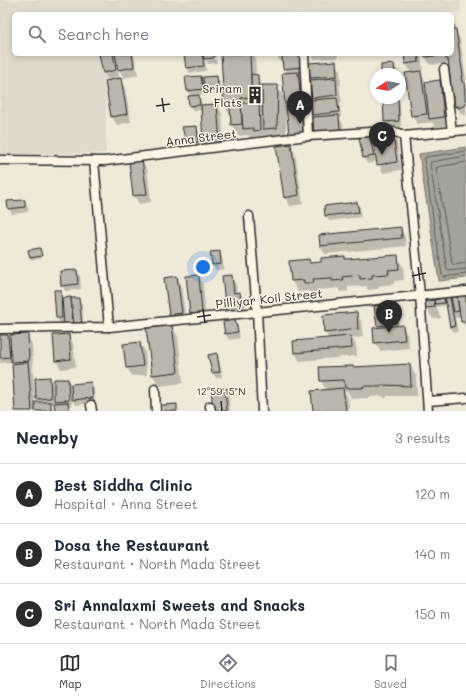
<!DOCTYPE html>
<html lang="en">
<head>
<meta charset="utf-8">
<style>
  :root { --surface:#fff; --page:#f2f2f3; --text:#1f2937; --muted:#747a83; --line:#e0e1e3; --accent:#2b2b2b }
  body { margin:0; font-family:Mali,sans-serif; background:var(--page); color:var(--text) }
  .compass { position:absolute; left:370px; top:68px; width:36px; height:36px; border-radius:50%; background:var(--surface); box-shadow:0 2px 6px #0003; rotate:259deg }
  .you { position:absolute; left:203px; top:267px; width:14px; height:14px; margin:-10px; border:3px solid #fff; border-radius:50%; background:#1a73e8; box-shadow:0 0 0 6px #1a73e833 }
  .badge { display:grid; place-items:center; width:26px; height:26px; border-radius:50%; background:var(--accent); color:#fff; font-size:13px; font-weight:700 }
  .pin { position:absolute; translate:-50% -33px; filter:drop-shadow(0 1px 2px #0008) }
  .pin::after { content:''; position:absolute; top:21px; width:14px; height:12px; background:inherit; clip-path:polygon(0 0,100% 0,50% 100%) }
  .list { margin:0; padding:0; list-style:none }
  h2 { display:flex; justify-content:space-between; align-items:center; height:52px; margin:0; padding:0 16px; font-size:17px }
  h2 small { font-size:13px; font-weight:400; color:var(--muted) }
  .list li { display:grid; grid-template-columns:26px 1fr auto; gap:12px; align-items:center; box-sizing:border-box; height:60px; padding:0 16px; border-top:1px solid var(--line) }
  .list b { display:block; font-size:15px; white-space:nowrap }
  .list p { margin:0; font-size:13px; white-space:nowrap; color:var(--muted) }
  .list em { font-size:13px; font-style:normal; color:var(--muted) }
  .icon { flex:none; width:22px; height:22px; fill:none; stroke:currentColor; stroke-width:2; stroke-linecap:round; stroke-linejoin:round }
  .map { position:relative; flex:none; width:466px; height:411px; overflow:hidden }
  .search { position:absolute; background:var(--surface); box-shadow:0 2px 6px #0003; left:12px; right:12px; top:12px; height:44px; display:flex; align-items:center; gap:10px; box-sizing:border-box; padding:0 14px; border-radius:6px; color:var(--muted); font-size:15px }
  .sheet { height:232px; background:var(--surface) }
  nav { display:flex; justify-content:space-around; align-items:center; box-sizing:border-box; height:56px; border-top:1px solid var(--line); background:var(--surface); font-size:11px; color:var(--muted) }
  nav a { display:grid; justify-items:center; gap:2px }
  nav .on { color:var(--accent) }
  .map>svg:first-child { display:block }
  .built { fill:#e0dacc }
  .water { fill:#a6a399; stroke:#75736d }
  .shadow { fill:#0003 }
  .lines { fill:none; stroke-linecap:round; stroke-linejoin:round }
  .shore { stroke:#5c5b57; stroke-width:1 }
  .building { fill:#bcb7ac; stroke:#2b2b2b }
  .minor-casing { stroke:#2b2b2b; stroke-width:11 }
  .minor { stroke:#fcf5e5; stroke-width:8 }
  .ticks { fill:none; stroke:#2b2b2b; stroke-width:1.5 }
  .labels { text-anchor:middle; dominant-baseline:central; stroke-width:3; stroke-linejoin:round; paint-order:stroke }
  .poi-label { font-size:12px; fill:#2b2b2b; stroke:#fcf5e5; text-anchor:end }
  .street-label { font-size:12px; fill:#2b2b2b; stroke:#fcf5e5 }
  .ticks-label { font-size:10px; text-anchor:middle; fill:#2b2b2b; stroke:#fcf5e5; stroke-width:3; stroke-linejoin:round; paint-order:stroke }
</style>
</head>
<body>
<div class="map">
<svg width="466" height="411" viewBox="0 0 466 411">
  <rect width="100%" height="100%" fill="#efe9da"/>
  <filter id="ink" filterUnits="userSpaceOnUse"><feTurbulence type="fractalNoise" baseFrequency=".025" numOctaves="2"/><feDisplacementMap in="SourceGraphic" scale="8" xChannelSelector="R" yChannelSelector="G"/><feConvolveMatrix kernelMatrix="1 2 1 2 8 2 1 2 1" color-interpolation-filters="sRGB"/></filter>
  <g filter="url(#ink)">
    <path class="built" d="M0,0h460l1,12 -13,2h-434v40h92v99l-106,2z"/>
    <path class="water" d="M466,147v131l-27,3 -20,-127z"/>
    <g class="shadow">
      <path d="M452,26h1l7,13 6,40v5h-1l1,4v27l-2,1 -1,-2h-2l-5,-8 -3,-9 -4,-34 -19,2 -4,-8 -1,-3h27z"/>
      <path d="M100,54h34l4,21 -14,3 -6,-10 1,10 6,10 6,34 -14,3 -5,-8 -3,-35 -5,-9z"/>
      <path d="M185,54h31v3l-10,1v2l10,-1 1,4 -9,1 -3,-6 1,13 -16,2 -3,-5 -1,-12z"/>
      <path d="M222,54h33l1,22 7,10h14l9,14 1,-26 -3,-6 -1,-5h-2l-5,-9h28l1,22h-5l3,5 3,57 -13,1 -3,-5 -2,-24h-2v34h-13l-5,-9 1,10 -5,1 -2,-2h-9l-5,-9 -10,1 -6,-12 -1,-7 -6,-11z"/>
      <path d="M311,54h27v4l-24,1z"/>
      <path d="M384,54h37l2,16 -3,1 6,12 14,-2 4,8 5,36 -14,2 -3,-5 -15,2 -5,-9v-41l-6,-10 -1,-9 -20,1z"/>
      <path d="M335,62l5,8 1,15h-2l3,18 -2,1 1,14h-2l4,6 1,15 -24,2 -5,-9v-15l-2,-3 2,-13 -2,-4 -1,-16 -1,-3z"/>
      <path d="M394,65l3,5v4h-14z"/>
      <path d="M201,77l3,6 12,-6 4,5v11l-12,1 -4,-6 1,6 -7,1 3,6 1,5 15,-1 5,8 2,38 -15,1 -5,-8 -2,-34 -9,1 -3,-5 1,-9 -3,-7z"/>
      <path d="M384,98h13l3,5 1,24h-13l-3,-5z"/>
      <path d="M196,127l3,5 2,15 -4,1 -2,-4h-6l-3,-6 -2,-10z"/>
      <path d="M392,135l5,8 4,27 -18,3 -5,-12 -11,3 -3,-6 -4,-19 9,-2 3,5 4,19 2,-1z"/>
      <path d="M290,145l5,8 8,51 -13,2 -5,-9z"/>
      <path d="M142,161l5,8 4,33 -12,2 -5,-9z"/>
      <path d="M24,201l4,5v6l-16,2 -3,-6z"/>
      <path d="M357,203l3,5 1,9 -32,4 -3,-5 -1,-9z"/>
      <path d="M400,228l5,9 1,9 -81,8 -5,-8z"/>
      <path d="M40,249l2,9 -10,2 -2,-2z"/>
      <path d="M219,252l3,5 2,12 -8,1 -3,-5z"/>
      <path d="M397,256l6,11 1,13 -10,1v3l-16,2v3l-10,1 -2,-4 -18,1v4l-8,1 -2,-4 -19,2v3l-8,1 -2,-3 -11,1 -6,-11 17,-21 2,4 12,-1 21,-6 2,3z"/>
      <path d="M77,271l3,5 1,13 -16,2 -3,-6z"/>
      <path d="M198,276l5,8 3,37 -11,1 -4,-8 -4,-37z"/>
      <path d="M231,276l5,9 1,9 3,-1 5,8 1,17 -12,1 4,7 2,12 -11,2 -3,-6 -2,-11 9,-2 -6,-10z"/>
      <path d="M177,277l4,8 5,37 -11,1 -5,-8z"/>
      <path d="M60,291l3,8h16l3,5 2,26 -19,-7h-5l-3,-5z"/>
      <path d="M466,296v31l-4,-5 -1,-5 -6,1 3,14h-4l-3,-5 -5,-28 10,-2 3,6z"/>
      <path d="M444,299l3,6 -11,2 5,11 -8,1 -7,-11 -1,-5 8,-2 3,4 -1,-4z"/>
      <path d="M393,304l4,6 2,17 4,-1 4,9 2,13 -29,3 -5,-9 5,-14 -2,-3z"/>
      <path d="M356,313l5,8 2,16 -11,1 4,7 1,11 -57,5 -5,-8 -1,-11 35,-3 -4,-7z"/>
      <path d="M172,326l6,11 5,46 -24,3 -6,-11z"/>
      <path d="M27,335l5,9 1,25 -2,1 2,2 2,31h4l-2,-4 13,-21 5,9 13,-7 3,5 20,-2 3,6 1,14 -19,2 -5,-9 1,10h-2l1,5h-15l1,-8 -4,-6 1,7h-3l2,7h-37l-2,-46 -2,-3 -12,1v-27h8l3,6z"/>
      <path d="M68,335l5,8 3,24 -15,2 -5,-9z"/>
      <path d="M140,343l5,8 2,24 -15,1 -5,-8z"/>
      <path d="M216,354l3,6 3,17 -6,1 -3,-5z"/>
      <path d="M410,365l6,11 1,20h-30v2h-3l-1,-2 -15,1v1l-16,1 -5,-8h-3l4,6 1,14h-35l12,-21 -5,-9 33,-13z"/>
      <path d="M224,388l5,8 1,15h-16z"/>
    </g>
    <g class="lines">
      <g class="shore">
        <path d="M466,151l-40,6 -2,2 18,116 2,2 22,-3"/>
        <path d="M466,156l-35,6 -1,2 17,106 2,1 17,-2"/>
        <path d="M466,162l-28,5 -2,1 16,95 2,2 12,-2"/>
      </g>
    </g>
    <g class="building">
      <path d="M452,25h2v4h2l7,47h-2l1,6h2l1,13 1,10 -8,3v-2l-3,1 -1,-10h-2l-4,-38h-2v-5h6z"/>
      <path d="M99,54h14l3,16 -13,3z"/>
      <path d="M115,54h17l2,13 -16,3z"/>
      <path d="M202,54l2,12 -18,2 -2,-13z"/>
      <path d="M203,54h11v4l-10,1z"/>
      <path d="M221,54h29l2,43 -11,1 1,26 -11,1 -1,-19h-6z"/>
      <path d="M275,54h25l1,13 -18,2 -1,-14z"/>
      <path d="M404,54h14l1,8 -14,2z"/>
      <path d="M424,54h20v1l-19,2z"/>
      <path d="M336,61l1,15 -27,2 -1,-15z"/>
      <path d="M394,64l1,10h-14v-9z"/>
      <path d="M421,71l6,43 -16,2 -6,-43z"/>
      <path d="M298,72l3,30 -16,2 -3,-31z"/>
      <path d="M251,74l7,1 2,55 -6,1 -1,-3 -10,1 -2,-26h11z"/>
      <path d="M201,76l2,13 -16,2 -2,-14z"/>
      <path d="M217,76l1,12 -14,1 -1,-12z"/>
      <path d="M121,78l6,36 -16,3 -6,-36z"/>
      <path d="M336,78l1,17 -25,3 -2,-18z"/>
      <path d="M440,80l4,37 -15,2 -4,-37z"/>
      <path d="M262,85h16l-1,43 -14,1z"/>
      <path d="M199,95l1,10 -11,1 -1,-10z"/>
      <path d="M337,98l2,14 -27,3 -1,-15z"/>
      <path d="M383,98h15l1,23 -15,1z"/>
      <path d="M217,104l3,39 -17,1 -2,-39z"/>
      <path d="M301,105l2,28 -14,1 -3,-28z"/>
      <path d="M339,115l1,16 -26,2 -1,-16z"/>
      <path d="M197,126l1,16 -6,1v-4l-7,-1 -3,-11z"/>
      <path d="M393,134l4,28 -20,3 -4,-28z"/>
      <path d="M370,136l4,20 -11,2 -4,-20z"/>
      <path d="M291,144l8,51 -15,3 -8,-52z"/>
      <path d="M142,160l5,34 -14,2 -4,-34z"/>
      <path d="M25,200v7l-17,2 -1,-8z"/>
      <path d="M357,202l2,10 -34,4 -1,-10z"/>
      <path d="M401,227l1,11 -82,8 -1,-11z"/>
      <path d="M40,248l2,8 -12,2 -2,-8z"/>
      <path d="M220,251l1,13 -9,1 -2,-13z"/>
      <path d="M398,255l1,14 -11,1 1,4 -17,1v3l-12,1v-4l-18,2 1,3 -11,1v-3l-19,1 1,4h-10v-3l-13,1 -2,-20 20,-2 1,4 11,-1v-4l24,-2v3z"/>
      <path d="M77,270l1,14 -17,2 -1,-15z"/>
      <path d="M199,275l3,38 -12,1 -4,-38z"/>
      <path d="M232,275l2,18 6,-1 2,18 -16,2 -4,-36z"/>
      <path d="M177,276l5,37 -13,2 -5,-37z"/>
      <path d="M54,290h7l1,28h-6z"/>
      <path d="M466,295v27h-5l-4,-26z"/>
      <path d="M457,296l2,15 -5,1 -3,-15z"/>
      <path d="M71,297l2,27 -9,1 -2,-27z"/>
      <path d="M450,297l5,29 -5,1 -5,-29z"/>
      <path d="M71,298h8l3,27 -8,1z"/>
      <path d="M444,298l1,5 -10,1 -1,-4z"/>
      <path d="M434,300l1,7 -10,1 -1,-6z"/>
      <path d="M394,303l3,20 -20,3 -3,-20z"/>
      <path d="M357,312l1,17 -34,4 -1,-18z"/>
      <path d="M235,320l3,12 -13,2 -2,-12z"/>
      <path d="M172,325l6,47 -26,3 -6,-47z"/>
      <path d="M403,325l2,15 -31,3 -1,-15z"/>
      <path d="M28,334l1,27 -18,1 -1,-27z"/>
      <path d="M69,334l2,25 -16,2 -2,-26z"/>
      <path d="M0,335h8l2,22 -10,1z"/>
      <path d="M351,336l1,12 -58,5 -1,-12z"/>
      <path d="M140,342l3,24 -17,2 -3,-24z"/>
      <path d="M217,353l3,19 -8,1 -4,-18z"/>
      <path d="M28,362l4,49h-17l-3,-47z"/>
      <path d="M410,364l1,22 -30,-1v2h-5v-1h-13v2h-18l-1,-8 -24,1 -1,-14 34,-1v1z"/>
      <path d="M50,377l1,21 -15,1 -1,-21z"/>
      <path d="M54,379h14l1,21 -15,1z"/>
      <path d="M91,382l2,16 -21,2 -1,-16z"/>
      <path d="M225,387l2,24h-14l-2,-23z"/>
      <path d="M343,388l3,23h-33l-2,-20z"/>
      <rect x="35" y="402" width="16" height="9"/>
      <path d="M68,402l1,9h-14l-1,-8z"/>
      <path d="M177,404v7h-13l-1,-6z"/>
    </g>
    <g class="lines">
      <g class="minor-casing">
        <g id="minor">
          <path d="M304,54l4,82"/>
          <path d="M444,69l8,62"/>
          <path d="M404,136l16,159 8,116"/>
          <path d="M404,136l62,-6"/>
          <path d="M0,160l105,1 203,-25 78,-5 13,2 5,3"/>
          <path d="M94,161l15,166"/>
          <path d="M249,216l8,95 5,100"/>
          <path d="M0,329l109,-2 357,-36"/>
          <path d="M155,389l1,22"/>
          <path d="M428,401l38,-3"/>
          <path d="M91,405l1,6"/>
          <path d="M210,406l1,5"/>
        </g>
      </g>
      <use href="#minor" class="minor"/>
    </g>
  </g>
  <path class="ticks" d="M162,98l2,14M156,106l14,-2M418,267l2,14M412,276l14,-3M203,309l2,14M197,317l14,-2M221,401l1,10"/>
  <defs>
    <g id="building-bare" transform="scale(1.38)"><path d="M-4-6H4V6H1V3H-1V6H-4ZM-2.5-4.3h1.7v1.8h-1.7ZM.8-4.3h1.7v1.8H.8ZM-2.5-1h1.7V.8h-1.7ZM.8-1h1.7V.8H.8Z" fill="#2b2b2b" stroke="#fcf5e5" stroke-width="2.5" paint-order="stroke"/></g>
  </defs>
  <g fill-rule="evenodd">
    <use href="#building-bare" x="255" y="95"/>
  </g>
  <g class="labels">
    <g class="poi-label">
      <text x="242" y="88">Sriram<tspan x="242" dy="14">Flats</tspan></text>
    </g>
    <g class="street-label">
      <text transform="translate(201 137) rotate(-7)">Anna Street</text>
      <text transform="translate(269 298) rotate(-6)">Pilliyar Koil Street</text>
    </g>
  </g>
  <g class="ticks-label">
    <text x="221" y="395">12°59'15"N</text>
  </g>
</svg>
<svg class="compass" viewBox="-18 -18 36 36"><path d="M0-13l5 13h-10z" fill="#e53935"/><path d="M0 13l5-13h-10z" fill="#747a83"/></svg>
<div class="you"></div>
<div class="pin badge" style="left:300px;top:124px">A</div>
<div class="pin badge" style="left:389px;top:333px">B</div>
<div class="pin badge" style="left:382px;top:155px">C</div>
<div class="search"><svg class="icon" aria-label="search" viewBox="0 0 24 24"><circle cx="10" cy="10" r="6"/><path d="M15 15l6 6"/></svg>Search here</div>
</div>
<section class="sheet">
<h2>Nearby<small>3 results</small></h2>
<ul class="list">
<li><span class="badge">A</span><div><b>Best Siddha Clinic</b><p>Hospital · Anna Street</p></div><em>120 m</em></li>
<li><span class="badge">B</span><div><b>Dosa the Restaurant</b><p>Restaurant · North Mada Street</p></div><em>140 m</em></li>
<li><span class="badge">C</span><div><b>Sri Annalaxmi Sweets and Snacks</b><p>Restaurant · North Mada Street</p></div><em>150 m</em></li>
</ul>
</section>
<nav>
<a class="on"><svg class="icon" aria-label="map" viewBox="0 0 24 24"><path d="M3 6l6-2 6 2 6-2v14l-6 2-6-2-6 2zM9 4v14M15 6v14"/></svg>Map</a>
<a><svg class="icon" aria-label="directions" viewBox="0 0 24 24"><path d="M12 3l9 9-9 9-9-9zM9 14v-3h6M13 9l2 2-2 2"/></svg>Directions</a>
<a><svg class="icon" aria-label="saved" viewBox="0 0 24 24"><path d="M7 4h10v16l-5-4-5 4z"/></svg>Saved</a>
</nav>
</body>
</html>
